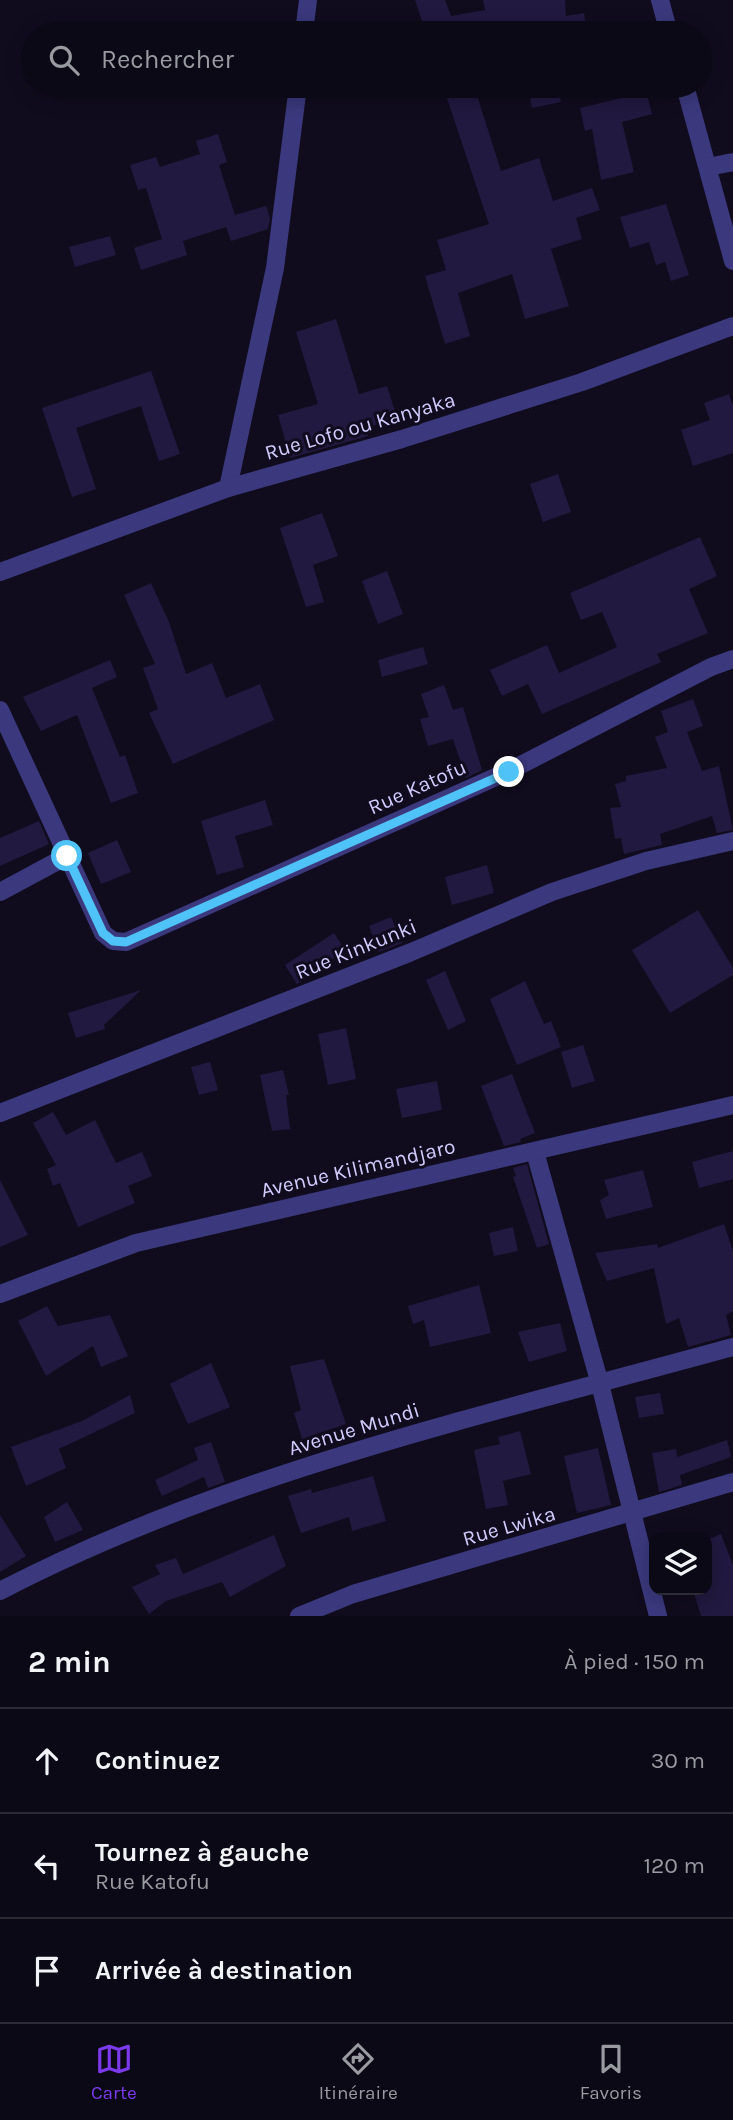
<!DOCTYPE html>
<html lang="fr">
<head>
<meta charset="utf-8">
<style>
  :root { --surface:#0c0916; --page:#15121f; --text:#f1f3f6; --muted:#9a9aa1; --line:#2c2a35; --accent:#7c3aed }
  body { margin:0; font-family:Karla,sans-serif; background:var(--page); color:var(--text) }
  .controls { position:absolute; right:21px; bottom:21px; display:grid; overflow:hidden; border-radius:14px; box-shadow:0 4px 18px #0003 }
  .controls button { width:63px; height:63px; display:grid; place-items:center; padding:0; border:0; border-bottom:2px solid var(--line); background:var(--surface); color:var(--text); font:35px sans-serif }
  .stop { position:absolute; width:21px; height:21px; margin:-16px; border:5px solid #4fc3f7; border-radius:50%; background:#fff }
  .stop.end { background:#4fc3f7; border-color:#fff; box-shadow:0 2px 7px #0008 }
  .list { margin:0; padding:0; list-style:none }
  h2 { display:flex; justify-content:space-between; align-items:center; height:91px; margin:0; padding:0 28px; font-size:30px }
  h2 small { font-size:23px; font-weight:400; color:var(--muted) }
  .list li { display:grid; grid-template-columns:46px 1fr auto; gap:21px; align-items:center; box-sizing:border-box; height:105px; padding:0 28px; border-top:2px solid var(--line) }
  .list b { display:block; font-size:26px; white-space:nowrap }
  .list p { margin:0; font-size:23px; white-space:nowrap; color:var(--muted) }
  .list em { font-size:23px; font-style:normal; color:var(--muted) }
  .icon { flex:none; width:38px; height:38px; fill:none; stroke:currentColor; stroke-width:2; stroke-linecap:round; stroke-linejoin:round }
  .map { position:relative; flex:none; width:733px; height:1616px; overflow:hidden }
  .search { position:absolute; background:var(--surface); box-shadow:0 4px 18px #0003; left:21px; right:21px; top:21px; height:77px; display:flex; align-items:center; gap:18px; box-sizing:border-box; padding:0 24px; border-radius:38px; color:var(--muted); font-size:26px }
  .sheet { height:406px; background:var(--surface) }
  nav { display:flex; justify-content:space-around; align-items:center; box-sizing:border-box; height:98px; border-top:2px solid var(--line); background:var(--surface); font-size:19px; color:var(--muted) }
  nav a { display:grid; justify-items:center; gap:4px }
  nav .on { color:var(--accent) }
  .map>svg:first-child { display:block }
  .building { fill:#21193f }
  .lines { fill:none; stroke-linecap:round; stroke-linejoin:round }
  .minor { stroke:#3b387d; stroke-width:18 }
  .route { stroke:#4fc3f7; stroke-width:9 }
  .labels { text-anchor:middle; dominant-baseline:central; stroke-width:6; stroke-linejoin:round; paint-order:stroke }
  .street-label { font-size:21px; fill:#d1cbfe; stroke:#100c1e }
</style>
</head>
<body>
<div class="map">
<svg width="733" height="1616" viewBox="0 0 733 1616">
  <rect width="100%" height="100%" fill="#100c1e"/>
  <g class="building">
    <path d="M415,0h30l6,16 34,-6 -2,-10h82l1,16 18,-3 3,20h-20v-5l-33,5h-124l-1,-10 13,-2z"/>
    <path d="M443,86h31l27,85 38,-13 14,43 39,-13 8,22 -24,8 6,21 -31,10 18,57 -44,13 -13,-45 -54,19 12,43 -25,8 -20,-68 21,-6 -9,-30 52,-16z"/>
    <path d="M528,86h29l4,16 -29,6z"/>
    <path d="M622,86h23l7,28 -30,8 12,50 -33,8 -9,-51 -7,2 -5,-23 45,-11z"/>
    <path d="M218,134l9,28 -8,3 16,50 31,-9 4,12 -2,11 -37,12 -5,-14 -43,14 4,14 -46,15 -7,-22 28,-9 -16,-51 -8,2 -8,-25 26,-8 4,10 40,-13 -4,-13z"/>
    <path d="M666,204l23,71 -18,6 -6,-19 -9,3 -7,-23 -19,6 -10,-31z"/>
    <path d="M110,236l6,19 -41,12 -6,-20z"/>
    <path d="M336,319l23,75 28,-8 10,32 -32,10 3,8 -78,22 -12,-43 40,-11 -22,-72z"/>
    <path d="M151,371l29,83 -21,7 -18,-55 -65,22 20,61 -24,8 -30,-89z"/>
    <path d="M729,394l4,12v47l-40,13 -12,-36 29,-10 -6,-17z"/>
    <path d="M558,474l13,38 -28,10 -13,-38z"/>
    <path d="M322,513l16,43 -25,9 11,37 -18,5 -26,-79z"/>
    <path d="M700,537l17,39 -28,13 19,44 -51,21 4,8 -119,52 -14,-30 -26,12 -12,-26 57,-25 12,28 58,-26 -15,-35 -21,8 -11,-27z"/>
    <path d="M387,571l16,43 -25,10 -16,-43z"/>
    <path d="M151,583l18,39 17,52 26,-11 14,35 34,-14 14,36 -101,44 -24,-51 9,-4 -15,-41 12,-4 -31,-69z"/>
    <path d="M423,647l5,17 -46,13 -4,-17z"/>
    <path d="M110,660l7,17 -25,11 28,69 5,-2 13,38 -27,10 -34,-88 -36,16 -18,-34z"/>
    <path d="M444,685l9,25 10,-3 19,63 -16,8 -13,-39 -25,7 -8,-27 9,-2 -8,-23z"/>
    <path d="M693,699l10,27 -16,6 15,39 17,-5 14,64 -16,3 -5,-17 -52,18 2,11 -38,9 -3,-16 -6,1 -5,-31 11,-1 -6,-23 11,-3v-5l41,-8 -12,-31 13,-5 -7,-21z"/>
    <path d="M265,800l8,25 -38,11 9,31 -27,8 -16,-54z"/>
    <path d="M39,821l10,23 -49,22v-28z"/>
    <path d="M117,840l14,32 -30,12 -13,-31z"/>
    <path d="M487,865l7,28 -42,12 -7,-28z"/>
    <path d="M698,910l35,58v7l-63,38 -38,-63z"/>
    <path d="M391,917l11,26 -23,9 -10,-26z"/>
    <path d="M334,933l11,17 -48,34 -12,-19z"/>
    <path d="M445,971l21,50 -18,9 -22,-50z"/>
    <path d="M525,981l19,43 7,-3 10,26 -44,18 -27,-66z"/>
    <path d="M141,990l-37,35 1,4 -29,9 -8,-25z"/>
    <path d="M346,1028l10,51 -28,6 -10,-51z"/>
    <path d="M583,1045l12,36 -23,7 -11,-36z"/>
    <path d="M210,1062l8,28 -19,5 -8,-28z"/>
    <path d="M283,1070l6,25h-3l4,34 -18,2 -12,-56z"/>
    <path d="M512,1074l23,59 -15,6 1,3 -17,4 -23,-60z"/>
    <path d="M437,1081l5,29 -40,8 -6,-29z"/>
    <path d="M53,1112l13,23 29,-15 21,43 26,-11 10,24 -24,10 7,17 -57,24 -18,-44 -7,3 -6,-17 9,-4 -23,-42z"/>
    <path d="M733,1151v28l-34,9 -7,-26z"/>
    <path d="M527,1164l22,80 -12,4 -24,-71 3,-1 -3,-8z"/>
    <path d="M643,1170l10,37 -47,12 -6,-19 9,-5 -5,-15z"/>
    <path d="M0,1180l28,55 -28,12z"/>
    <path d="M724,1224l9,27v60l-7,4 5,20 -43,12 -9,-29 -13,6 -12,-56 -47,13 -12,-28 62,-9 1,4z"/>
    <path d="M513,1227l5,24 -24,5 -5,-23z"/>
    <path d="M479,1285l12,48 -61,14 -6,-27 -11,4 -5,-18z"/>
    <path d="M47,1306l11,20 52,-11 18,41 -27,11 -8,-21 -47,30 -28,-55z"/>
    <path d="M560,1323l7,28 -38,11 -11,-30z"/>
    <path d="M324,1359l22,65 -44,15 -8,-26 7,-3 -11,-44z"/>
    <path d="M211,1363l19,44 -42,17 -18,-40z"/>
    <path d="M660,1393l4,21 -25,4 -4,-21z"/>
    <path d="M130,1395l5,18 -76,36 7,19 -40,18 -15,-39 71,-26z"/>
    <path d="M520,1431l11,43 -28,7 5,24 -22,4 -12,-59 26,-6 -2,-7z"/>
    <path d="M727,1440l4,17 -51,18 2,10 -23,7 -7,-39 24,-4 1,8z"/>
    <path d="M211,1442l14,40 -17,6 -4,-11 -42,19 -7,-16 43,-20 -4,-12z"/>
    <path d="M598,1448l13,57 -34,8 -13,-57z"/>
    <path d="M373,1476l13,45 -34,10 -3,-14 -48,16 -13,-37 23,-7 1,4z"/>
    <path d="M67,1502l16,28 -28,12 -11,-25z"/>
    <path d="M0,1515l26,41 -26,16z"/>
    <path d="M721,1534l12,31v51h-32l-8,-26h14v-50z"/>
    <path d="M274,1535l12,31 -56,31 -8,-15 -56,19 -17,13 -17,-27 28,-13 -5,-9 21,-7 7,16z"/>
  </g>
  <g class="lines">
    <g class="minor">
      <path d="M660,0l9,33"/>
      <path d="M304,33l4,-33"/>
      <path d="M685,86l48,175"/>
      <path d="M708,167l25,-5"/>
      <path d="M228,488l47,-220 23,-182"/>
      <path d="M0,572l228,-84 174,-49 180,-57 151,-56"/>
      <path d="M0,710l103,223 10,8 13,1 383,-171 202,-104 22,-8"/>
      <path d="M0,892l67,-36"/>
      <path d="M0,1113l409,-160 143,-61 94,-31 87,-20"/>
      <path d="M535,1152l65,232 58,232"/>
      <path d="M0,1294l136,-51 597,-138"/>
      <path d="M0,1591c229,-119 486,-176 733,-244"/>
      <path d="M299,1616l54,-22 380,-112"/>
    </g>
  </g>
  <g class="lines">
    <path class="route" d="M67,856l36,77 10,8 13,1 383,-170"/>
  </g>
  <g class="labels">
    <g class="street-label">
      <text transform="translate(360 426) rotate(-16)">Rue Lofo ou Kanyaka</text>
      <text transform="translate(417 787) rotate(-24)">Rue Katofu</text>
      <text transform="translate(356 949) rotate(-22)">Rue Kinkunki</text>
      <text transform="translate(358 1168) rotate(-13)">Avenue Kilimandjaro</text>
      <text transform="translate(354 1429) rotate(-17)">Avenue Mundi</text>
      <text transform="translate(509 1526) rotate(-16)">Rue Lwika</text>
    </g>
  </g>
</svg>
<div class="controls">
<button><svg class="icon" aria-label="layers" viewBox="0 0 24 24"><path d="M12 4l9 5-9 5-9-5zM3 14l9 5 9-5"/></svg></button>
</div>
<div class="stop" style="left:67px;top:856px"></div>
<div class="stop end" style="left:509px;top:772px"></div>
<div class="search"><svg class="icon" aria-label="search" viewBox="0 0 24 24"><circle cx="10" cy="10" r="6"/><path d="M15 15l6 6"/></svg>Rechercher</div>
</div>
<section class="sheet">
<h2>2 min<small>À pied · 150 m</small></h2>
<ul class="list">
<li><svg class="icon" aria-label="ahead" viewBox="0 0 24 24"><path d="M12 20V5M6 11l6-6 6 6"/></svg><div><b>Continuez</b></div><em>30 m</em></li>
<li><svg class="icon" aria-label="left" viewBox="0 0 24 24"><path d="M17 20v-9H6M10 6l-5 5 5 5"/></svg><div><b>Tournez à gauche</b><p>Rue Katofu</p></div><em>120 m</em></li>
<li><svg class="icon" aria-label="arrive" viewBox="0 0 24 24"><path d="M6 21V4h12l-3 4 3 4H6"/></svg><div><b>Arrivée à destination</b></div></li>
</ul>
</section>
<nav>
<a class="on"><svg class="icon" aria-label="map" viewBox="0 0 24 24"><path d="M3 6l6-2 6 2 6-2v14l-6 2-6-2-6 2zM9 4v14M15 6v14"/></svg>Carte</a>
<a><svg class="icon" aria-label="directions" viewBox="0 0 24 24"><path d="M12 3l9 9-9 9-9-9zM9 14v-3h6M13 9l2 2-2 2"/></svg>Itinéraire</a>
<a><svg class="icon" aria-label="saved" viewBox="0 0 24 24"><path d="M7 4h10v16l-5-4-5 4z"/></svg>Favoris</a>
</nav>
</body>
</html>
